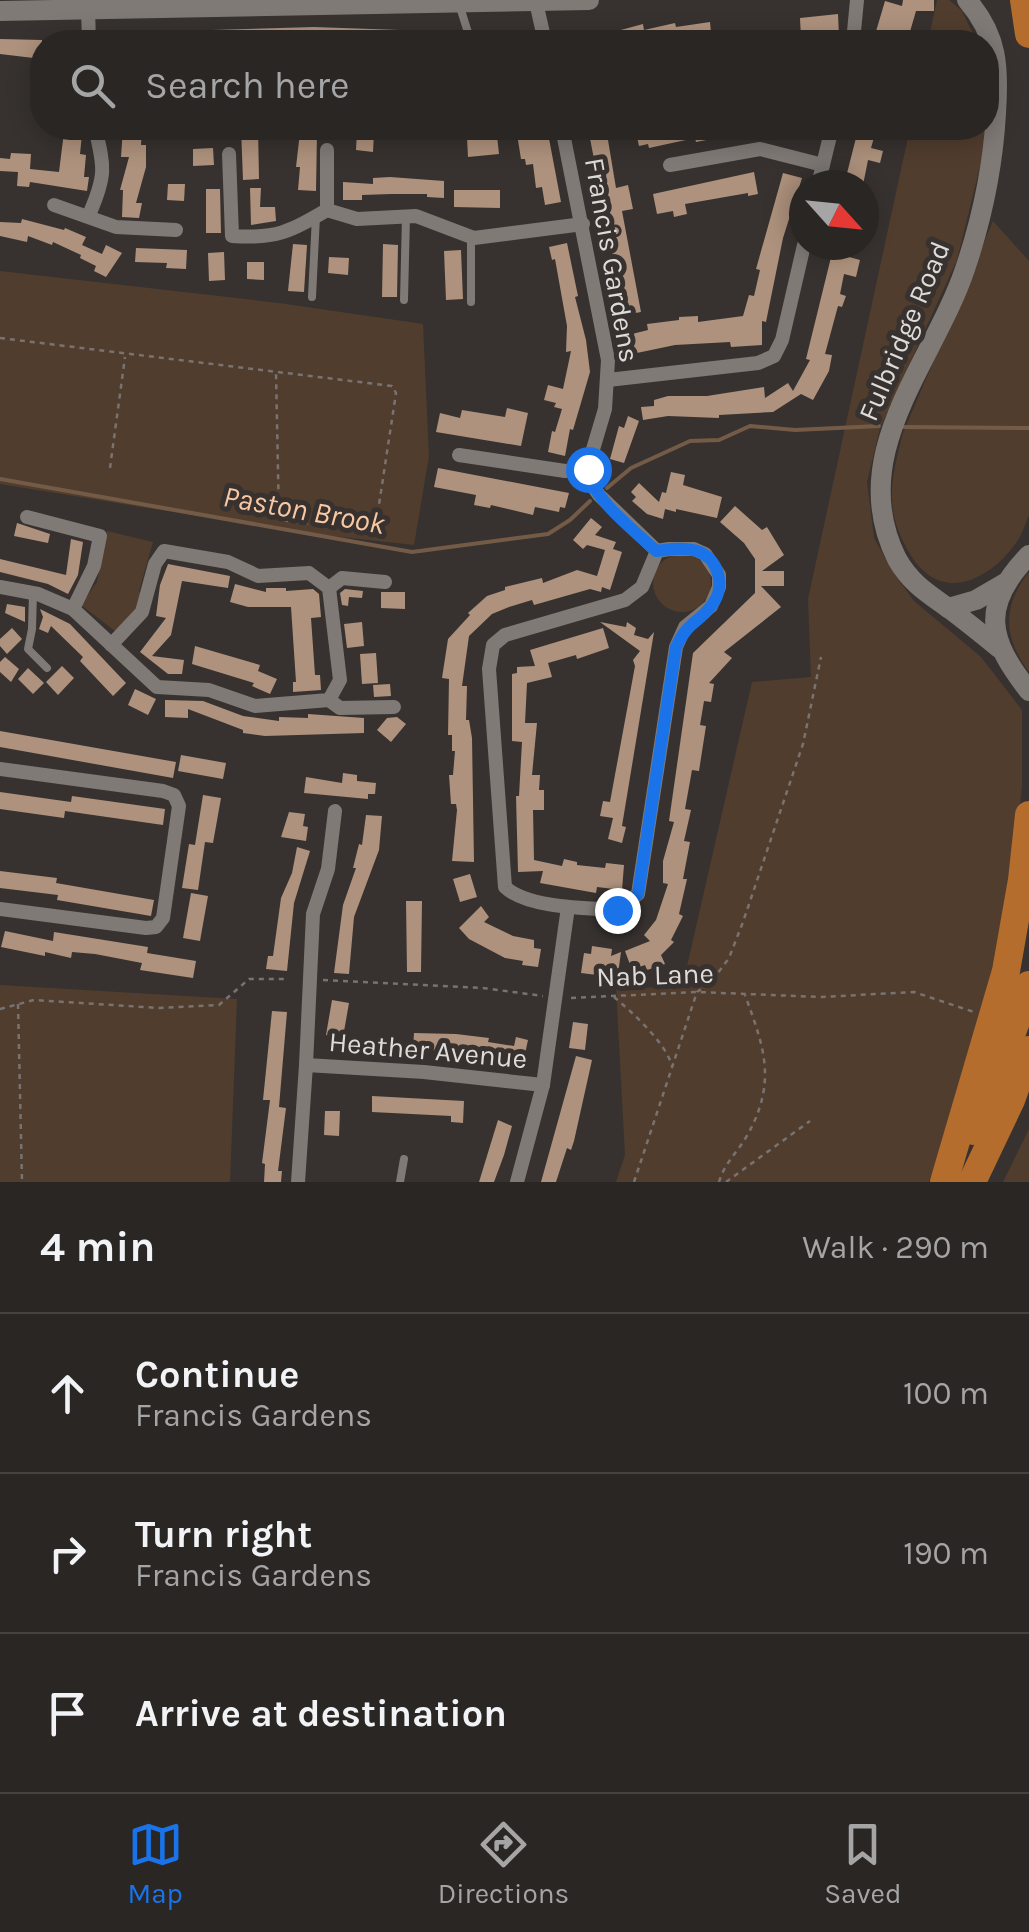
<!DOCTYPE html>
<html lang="en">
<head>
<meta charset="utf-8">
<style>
  :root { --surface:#292623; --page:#353230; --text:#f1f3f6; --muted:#a5a5a6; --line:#454341; --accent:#1a73e8 }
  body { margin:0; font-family:Karla,sans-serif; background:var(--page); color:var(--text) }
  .compass { position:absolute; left:789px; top:170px; width:90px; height:90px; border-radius:50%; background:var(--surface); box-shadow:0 5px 25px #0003; rotate:117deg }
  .stop { position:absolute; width:30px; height:30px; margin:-22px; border:8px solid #1a73e8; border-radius:50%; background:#fff }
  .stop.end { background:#1a73e8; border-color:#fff; box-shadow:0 2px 10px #0008 }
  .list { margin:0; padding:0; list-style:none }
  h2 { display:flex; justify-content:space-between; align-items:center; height:130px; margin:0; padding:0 40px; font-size:42px }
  h2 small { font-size:32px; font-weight:400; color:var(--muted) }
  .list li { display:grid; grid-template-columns:65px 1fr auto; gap:30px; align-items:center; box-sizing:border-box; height:160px; padding:0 40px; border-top:2px solid var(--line) }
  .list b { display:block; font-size:38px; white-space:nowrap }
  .list p { margin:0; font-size:32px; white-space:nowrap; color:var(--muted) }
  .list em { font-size:32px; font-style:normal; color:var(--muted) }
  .icon { flex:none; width:55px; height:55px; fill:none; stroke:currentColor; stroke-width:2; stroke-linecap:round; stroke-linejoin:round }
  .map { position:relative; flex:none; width:1029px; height:1182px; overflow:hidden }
  .search { position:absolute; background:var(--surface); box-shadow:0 5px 25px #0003; left:30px; right:30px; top:30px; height:110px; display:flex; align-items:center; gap:25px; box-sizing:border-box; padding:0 35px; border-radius:40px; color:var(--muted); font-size:38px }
  .sheet { height:610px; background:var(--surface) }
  nav { display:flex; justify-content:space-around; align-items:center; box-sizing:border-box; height:140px; border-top:2px solid var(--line); background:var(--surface); font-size:28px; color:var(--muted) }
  nav a { display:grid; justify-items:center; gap:5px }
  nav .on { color:var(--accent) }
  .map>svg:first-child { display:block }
  .green { fill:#513d2e }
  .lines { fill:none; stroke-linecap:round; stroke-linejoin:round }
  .stream { stroke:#745b47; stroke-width:4 }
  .building { fill:#ae927d }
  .path { stroke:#787371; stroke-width:2.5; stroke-dasharray:5 5; stroke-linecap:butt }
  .lane { stroke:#7f7a76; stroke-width:8 }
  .street { stroke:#7f7a76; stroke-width:14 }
  .secondary { stroke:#7f7a76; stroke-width:20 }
  .highway { stroke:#b46d2d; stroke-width:28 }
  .route { stroke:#1a73e8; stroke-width:12 }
  .labels { text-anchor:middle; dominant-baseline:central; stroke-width:10; stroke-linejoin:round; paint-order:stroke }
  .street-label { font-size:28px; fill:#dedbd9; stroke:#37322f }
  .water-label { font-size:30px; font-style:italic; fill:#f9c8a2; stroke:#37322f }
</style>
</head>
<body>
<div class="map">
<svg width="1029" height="1182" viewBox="0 0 1029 1182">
  <rect width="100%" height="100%" fill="#37322f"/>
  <g class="green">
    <path d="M937,0h12l13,11 15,31h-49z"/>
    <path d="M910,128h76v14l-29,118 -77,168 -13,54 7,56 21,37 19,26 67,56 41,53v76l-12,118 -26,105 -55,173h-313l9,-27 -9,-168 66,1 70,-306 59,-5 -3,-78z"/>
    <path d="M993,221l36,40v254c-4,9 -7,20 -13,28 -28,39 -76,61 -106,11 -8,-13 -15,-29 -17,-44 -4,-25 4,-53 10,-77z"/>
    <path d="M0,271l279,32 144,21 6,132 -15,89 -118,-13 -296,-48z"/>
    <path d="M107,531l46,11 -14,49 3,5 -4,15 -23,20 -34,-26 16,-23z"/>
    <circle cx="682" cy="583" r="29"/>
    <path d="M1029,572v100c-26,-35 -27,-66 0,-100z"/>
    <path d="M0,985l237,14 -7,183h-230z"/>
    <path d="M1029,1129v53h-26z"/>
  </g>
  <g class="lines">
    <g class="stream">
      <path d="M904,427l125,1"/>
      <path d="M0,479l412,73 136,-18 22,-14 20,-19"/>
      <path d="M607,488l24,-20 59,-27 29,-1 31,-14 45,4 84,-4"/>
    </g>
  </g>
  <g class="building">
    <path d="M903,0h31v11h-18l-9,31 -33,-4 11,-37 17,5z"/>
    <path d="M838,14l1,22 -38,2 -1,-20z"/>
    <path d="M710,22l2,20h-27l-1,-5 -23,5h-54l-1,-8 37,-10 1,6 31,-7 1,4z"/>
    <path d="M314,27l115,4 -1,11h-322v-9z"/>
    <path d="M587,31l1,11h-20l-1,-9z"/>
    <path d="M0,39l42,1v19l-42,-5z"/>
    <path d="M123,128h19l-1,17h5v22l-10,36h6l-3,15 -17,-1 1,-27h-3l9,-33h-8z"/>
    <path d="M241,128h17l1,51 -16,1z"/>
    <path d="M516,128h31l14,74 -16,3 -3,-18 -6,1 -3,-24 -7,1 -1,-6h-4z"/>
    <path d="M588,128h18l10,60 12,-3 5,24 -11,2 19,101 -17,3z"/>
    <path d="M635,128h112l1,4 -52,10 -1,-4 -46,10 -1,-4 -9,2z"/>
    <path d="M765,128h38l-4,12z"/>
    <path d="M858,130l17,4 -4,14 12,3 -3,12 -12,-3 -5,25h-19z"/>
    <path d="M357,131l17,2 -1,19 -17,-2z"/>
    <path d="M64,132l18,2 -2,20 6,1 -2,22h5l-2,14 -57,-9 -1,5 -12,-1 1,-14 -18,-1v-13l10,1 1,-6 20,1 -1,15 29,3z"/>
    <path d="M300,132h17l-1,59 -18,-1 2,-23h-4z"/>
    <path d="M497,136l2,18 -31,3 -1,-19z"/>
    <path d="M213,148l1,17 -21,1v-17z"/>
    <path d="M754,172l4,22 -10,2v-3l-63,11 2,10 -13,3 -1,-6 -16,3 -4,-20z"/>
    <path d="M783,173l19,5 -19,60 -17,84 -4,-1v24l-31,2 -1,-5 -55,3 -43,9 -4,-19 20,-5 -1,-6 32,-4v-3l19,-1v6l45,-6 6,-21 5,1 6,-26 -4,-1z"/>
    <path d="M390,177l54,4v17l-17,-1v-3h-36l-29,1v5h-19v-18l30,2v-6z"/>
    <path d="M168,184h17l-1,17 -17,-1z"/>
    <path d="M250,188h11l-1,19h15l1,14 -25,4z"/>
    <path d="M206,189h14l1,44h-15z"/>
    <path d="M454,190h46v18l-46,-1z"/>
    <path d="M22,219l42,11 1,-2 21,9 -4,8 20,9 4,-9 16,8 -16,24 -12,-6 2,-5 -16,-8 1,-3 -28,-13 -1,3 -24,-9 -1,6 -27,-6v-14l21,1z"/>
    <path d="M567,243l11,53 -3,1 11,43 4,32 -17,58 -3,-1 -5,27 -17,-4 4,-21 3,1 7,-23 -8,-2 2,-4 -12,-3 4,-15 15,4 8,-38 -5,1 1,-26 -12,-67 -3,1 -3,-13z"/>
    <path d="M293,244l14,1 -3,47 -16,-1z"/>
    <path d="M383,244l15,1 -1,52h-15z"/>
    <path d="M834,245h18l-3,12 11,3 -4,17 -12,-3 -4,20 6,2 -4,11 -4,-1 -13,48 7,1 -3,16 -16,29 -12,-6 -28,18 -54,3v3l-51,-2 -25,4 -2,-13 13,-1v-6l14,-4h39l57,-9 1,11 23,-15 5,8 17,-31 -4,-1z"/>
    <path d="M136,248l51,2 -1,19 -20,-1 1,-5 -32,-1z"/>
    <path d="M461,250l2,49 -17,1 -2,-49z"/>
    <path d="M224,252l1,28 -16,1 -1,-28z"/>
    <path d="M329,257l20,1 -1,17 -20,-2z"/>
    <path d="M247,262h17v18l-17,-1z"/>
    <path d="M507,408l21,5 -7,33 -85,-14 4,-19 20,5 2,-8 43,7z"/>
    <path d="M628,416l11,5 -15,42 -14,-4 9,-33 5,2z"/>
    <path d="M438,468l131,25 -4,15 -5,-1 -1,5 -24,-5 -2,8 -42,-10 -1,3 -16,-3 2,-10 -42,-8z"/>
    <path d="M671,472l14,3 -2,10 39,12 -5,21 -41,-9v3l-11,-3 -2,10 -16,-5 -15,-13 4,-4 -5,-5 8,-9 20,19 3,-10 4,1z"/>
    <path d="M735,506l27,24 5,-3 17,28 -22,16h22v15h-23l20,21 -57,45 8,6 -23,25 5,1 -3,18 -7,-1 -4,24 6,1 -7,45 -7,-1 -7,39 6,1 -7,31 6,1 -7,37h4l-8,35 4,2 -12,24 3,2 -13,13 4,9 -18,6 -2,-5 -13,5 -7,-19 25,-10 -6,-6 12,-15 12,-36 -5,-1v-22l11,-39 -5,-1 24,-168 62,-60v-34l-11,-16 -24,-21z"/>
    <path d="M591,518l11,9 -7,8 21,7 -3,7 9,3 -12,38 -8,-3 -1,5 -11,-3 -56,16 -2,-5 -23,7 -17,7 -23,22 -7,50h5l-1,34h3l3,18 2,124 -22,-1 5,-51 -1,-6h-5l-2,-29h4l2,-24h-3v-16h-4l1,-56 -7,-1 6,-39 22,-24 -2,-2 19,-17 18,-6v-3l37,-9 1,5 34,-13 20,6 8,-26 -18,-5 -4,4 -10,-9z"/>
    <path d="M17,523l33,11 -2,9 -34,-7z"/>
    <path d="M71,539l12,3 -5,33 -10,19 -20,-10 -48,-12v-13l66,16z"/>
    <path d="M168,564l62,12 -2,12 -46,-7 -11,54 -19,21 32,4 -2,14h-14l-28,-22 26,-34 -10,-2 4,-31z"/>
    <path d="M235,584l31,8v-4h20v3l27,-2 6,5 2,23 -10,1 4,57h5l1,15 -28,2v-10h3l-5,-75h-43l-18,-5z"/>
    <path d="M345,589l18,2 -1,7 -13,-1 -1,9 -6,-1 -2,-12z"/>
    <path d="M381,592h24v17l-24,-1z"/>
    <path d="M7,604l18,3v15l-20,-9z"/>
    <path d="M40,609l30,15 56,59 -13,13 -33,-35 3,-4 -32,-31 -3,7 -9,-4 4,-12z"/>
    <path d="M362,622l2,24 -17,2 -3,-24z"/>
    <path d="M600,622l26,5 1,-5 9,6 -2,7 14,4 6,-7 -32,194 4,1 -4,16 -14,-4 5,-21 -13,-2 3,-15 7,1 25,-136 -2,-6 7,-9z"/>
    <path d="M12,628l10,11 -15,15 -7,-8v-7z"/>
    <path d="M603,628l6,20 -32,11 -1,-4 -28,8 4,14 -25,6 -2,40h12l-5,52h8l-1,15h5v20h-11l1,50 28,6 2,-7 13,3v3l28,3 1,-5 18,2 -2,25 -25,-3 -1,6 -56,-10 3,-12 -25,1 -2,-76h3l3,-54 -10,-1v-67l5,-1v-6l18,-1 -5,-16z"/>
    <path d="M195,646l65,19 -2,6 19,8 -7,15 -18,-8 2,-3 -62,-19z"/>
    <path d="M376,653l2,30 -16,1 -2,-30z"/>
    <path d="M5,657l14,12 -8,13 -11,-10v-10z"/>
    <path d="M62,666l12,12 -16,17 -12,-13z"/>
    <path d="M28,668l16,15 -11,11 -15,-15z"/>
    <path d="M390,684l1,12 -17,1 -1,-12z"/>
    <path d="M135,689l21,10 -8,16 -20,-10z"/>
    <path d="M165,700l38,1 40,15 36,5v-4l29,1v-4l56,4v15l-99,3 -22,-3v-3l-55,-21v9l-23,-1z"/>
    <path d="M397,717l9,7 -15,18 -14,-12 10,-12z"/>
    <path d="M0,731l176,31 -3,16 -173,-31z"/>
    <path d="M181,755l45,8 -3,16 -45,-8z"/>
    <path d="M343,773l14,2v6l19,2 -1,11h-7v5l-64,-6 2,-16 36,6z"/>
    <path d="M0,792l71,10 1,-6 93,13 -2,16 -98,-14 -1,7 -64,-9z"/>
    <path d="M203,795l18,3 -8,45 -8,-1 -7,48 -16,-2 7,-44 6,1z"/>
    <path d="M289,812l16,2 -2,12 5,1 -2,14 -25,-4z"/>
    <path d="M366,815l16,1 -3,34 -25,67 -5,57 -15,-1 9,-68 13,-37h-3l6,-24 3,1z"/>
    <path d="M297,847l13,4 -16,52 -7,68 -21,-2 2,-13h5l8,-58 11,-25z"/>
    <path d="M0,871l57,7 -1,5 98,17 -3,16 -94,-16 1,-5 -58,-7z"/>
    <path d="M470,874l7,23 -17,5 -7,-23z"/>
    <path d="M191,893l17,3 -8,45 -17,-3z"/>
    <path d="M406,901h16l-1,71h-14z"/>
    <path d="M481,906l8,11 -5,5 29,14 21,4v8l7,1 -3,18 -16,-2 1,-4 -18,-3 -36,-19 -10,-11z"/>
    <path d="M5,931l48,10 1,-9 94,15 -1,6 49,8 -3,17 -53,-8 2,-7 -47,-9 -23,-2 -1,6 -26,-6v4l-44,-9z"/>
    <path d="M592,946l20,3 -1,7 10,-4 -3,22 -21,-3v4l-16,-2 3,-20 7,1z"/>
    <path d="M332,1000l17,3 -6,34 -17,-2z"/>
    <path d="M272,1011l15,1 -8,95 7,1 -8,63h4l-1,11h-17l1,-18 -3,-1 8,-63h-7z"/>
    <path d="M573,1022l15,2 -3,26 -16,-2z"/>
    <path d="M414,1033l42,1 33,4 -1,4 26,4 2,-9 12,3 -5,23 -77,-15v3l-33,-2z"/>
    <path d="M375,1038l26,2 -1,15 -26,-2z"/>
    <path d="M576,1056l16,4 -18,81 -3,9 -4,-2 -11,34h-15z"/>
    <path d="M372,1096l92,5 -1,22 -12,-1v-6l-79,-4z"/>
    <path d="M325,1111h15l-1,25 -15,-1z"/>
    <path d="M498,1120l14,6 -8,29 -10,27h-15z"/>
  </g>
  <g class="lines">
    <g class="path">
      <path d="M0,338l392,48 4,7 -21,138 -96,-11 -3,-147"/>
      <path d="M110,468l15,-111"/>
      <path d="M323,980l160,8 60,8"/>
      <path d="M614,997c19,16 52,46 58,69"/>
      <path d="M571,998l126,-6 124,5 93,-5 60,20"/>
      <path d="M18,1004l4,178"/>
      <path d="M0,1009l34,-9 125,8 60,-3 30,-26h39"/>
      <path d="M634,1182l63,-190 14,-10 18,-24 14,-36 60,-178 18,-87"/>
      <path d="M719,1182c6,-20 19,-30 29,-48 29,-53 16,-87 -3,-139"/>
      <path d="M726,1182l84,-61"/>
    </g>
    <g class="lane">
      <path d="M460,7l11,35"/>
      <path d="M450,129l37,-1"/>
      <path d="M312,297l4,-81"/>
      <path d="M404,300l2,-84"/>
      <path d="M471,302v-65"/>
      <path d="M33,593l-1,36 -4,20 19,19"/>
      <path d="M400,1182l4,-23"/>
    </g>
    <g class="street">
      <path d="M536,2l9,40"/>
      <path d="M88,9l1,33"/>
      <path d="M853,42l4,-42"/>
      <path d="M562,128l46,232 -3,49 -14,47 -3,23 11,16 58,56"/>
      <path d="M327,150v60"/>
      <path d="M229,154l3,82c45,3 57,-4 95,-26l30,9 59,-3 58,22 109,-14"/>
      <path d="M670,165l90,-16 63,16"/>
      <path d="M818,185l14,-57"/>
      <path d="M54,205l62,22 60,3"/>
      <path d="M89,215c17,-39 16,-47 6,-87"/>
      <path d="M608,380l150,-17 16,-7 8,-16 22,-95"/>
      <path d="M459,455l106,16 23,-2"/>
      <path d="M27,517l73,19 -6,30 -21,43"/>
      <path d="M669,549h25l11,5 14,21v12l-8,19 -26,21 -9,20 -38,247 -21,16c-31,-2 -90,-2 -112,-23l-16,-218 4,-24 12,-10 120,-35 17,-13 15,-36z"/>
      <path d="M0,587l38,7 35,15 84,78 52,3 46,16 74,-6 11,-20 -11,-92 -20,-15 -51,3 -30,-14 -64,-11 -9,13 -13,48 -31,33"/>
      <path d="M329,588l13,-10 43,4"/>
      <path d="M329,700l11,8 54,-1"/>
      <path d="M0,769l163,22 11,4 5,11 -16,112 -7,9 -10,1 -146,-19"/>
      <path d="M306,1065l7,-151 15,-45 7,-58"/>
      <path d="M298,1182l8,-117 118,7 119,13"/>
      <path d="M517,1182l26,-97 25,-178"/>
    </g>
    <g class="secondary">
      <path d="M967,0c31,36 32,67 29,113 -3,53 -14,106 -31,156 -32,95 -121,185 -68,290 14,25 32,35 54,51 16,12 32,25 48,38"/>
      <path d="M0,11l589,-11"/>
      <path d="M1029,555c-49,51 -41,84 0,136"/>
      <path d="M948,608l28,-8 31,-18"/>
    </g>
    <g class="highway">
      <path d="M1024,0l5,34"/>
      <path d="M973,1131l14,-29 42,-117"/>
      <path d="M944,1182l62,-211 16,-91 7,-65"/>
      <path d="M972,1182l39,-82 18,-50"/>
    </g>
  </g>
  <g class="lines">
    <path class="route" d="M588,469c2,28 48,63 68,82 13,-2 28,-4 41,0 22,7 29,36 15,54 -14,19 -23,15 -36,42l-38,247 -21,16"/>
  </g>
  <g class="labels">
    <g class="street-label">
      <text transform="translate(612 260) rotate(80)">Francis Gardens</text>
      <text transform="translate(904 331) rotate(-67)">Fulbridge Road</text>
      <text transform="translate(655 975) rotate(-2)">Nab Lane</text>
      <text transform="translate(428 1050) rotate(5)">Heather Avenue</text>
    </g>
    <g class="water-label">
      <text transform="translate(304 510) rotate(10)">Paston Brook</text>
    </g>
  </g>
</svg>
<svg class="compass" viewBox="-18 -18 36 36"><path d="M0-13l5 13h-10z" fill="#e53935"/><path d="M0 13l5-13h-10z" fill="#a5a5a6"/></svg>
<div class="stop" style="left:588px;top:469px"></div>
<div class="stop end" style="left:617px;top:910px"></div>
<div class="search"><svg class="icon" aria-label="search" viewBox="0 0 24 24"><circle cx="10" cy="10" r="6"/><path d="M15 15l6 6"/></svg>Search here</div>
</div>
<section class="sheet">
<h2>4 min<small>Walk · 290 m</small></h2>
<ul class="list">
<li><svg class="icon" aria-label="ahead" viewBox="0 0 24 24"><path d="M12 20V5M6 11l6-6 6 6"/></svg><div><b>Continue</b><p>Francis Gardens</p></div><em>100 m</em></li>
<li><svg class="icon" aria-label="right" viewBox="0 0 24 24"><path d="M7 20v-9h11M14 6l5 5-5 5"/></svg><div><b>Turn right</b><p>Francis Gardens</p></div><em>190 m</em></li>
<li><svg class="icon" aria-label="arrive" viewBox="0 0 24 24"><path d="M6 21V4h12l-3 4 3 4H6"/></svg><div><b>Arrive at destination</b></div></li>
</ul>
</section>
<nav>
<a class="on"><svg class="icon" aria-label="map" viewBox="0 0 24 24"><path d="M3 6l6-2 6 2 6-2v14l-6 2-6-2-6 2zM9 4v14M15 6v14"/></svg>Map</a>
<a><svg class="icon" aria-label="directions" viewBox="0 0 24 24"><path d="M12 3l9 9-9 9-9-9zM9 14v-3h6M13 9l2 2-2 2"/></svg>Directions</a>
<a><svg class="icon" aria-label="saved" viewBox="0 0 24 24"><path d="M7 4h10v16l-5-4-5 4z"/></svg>Saved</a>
</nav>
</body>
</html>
